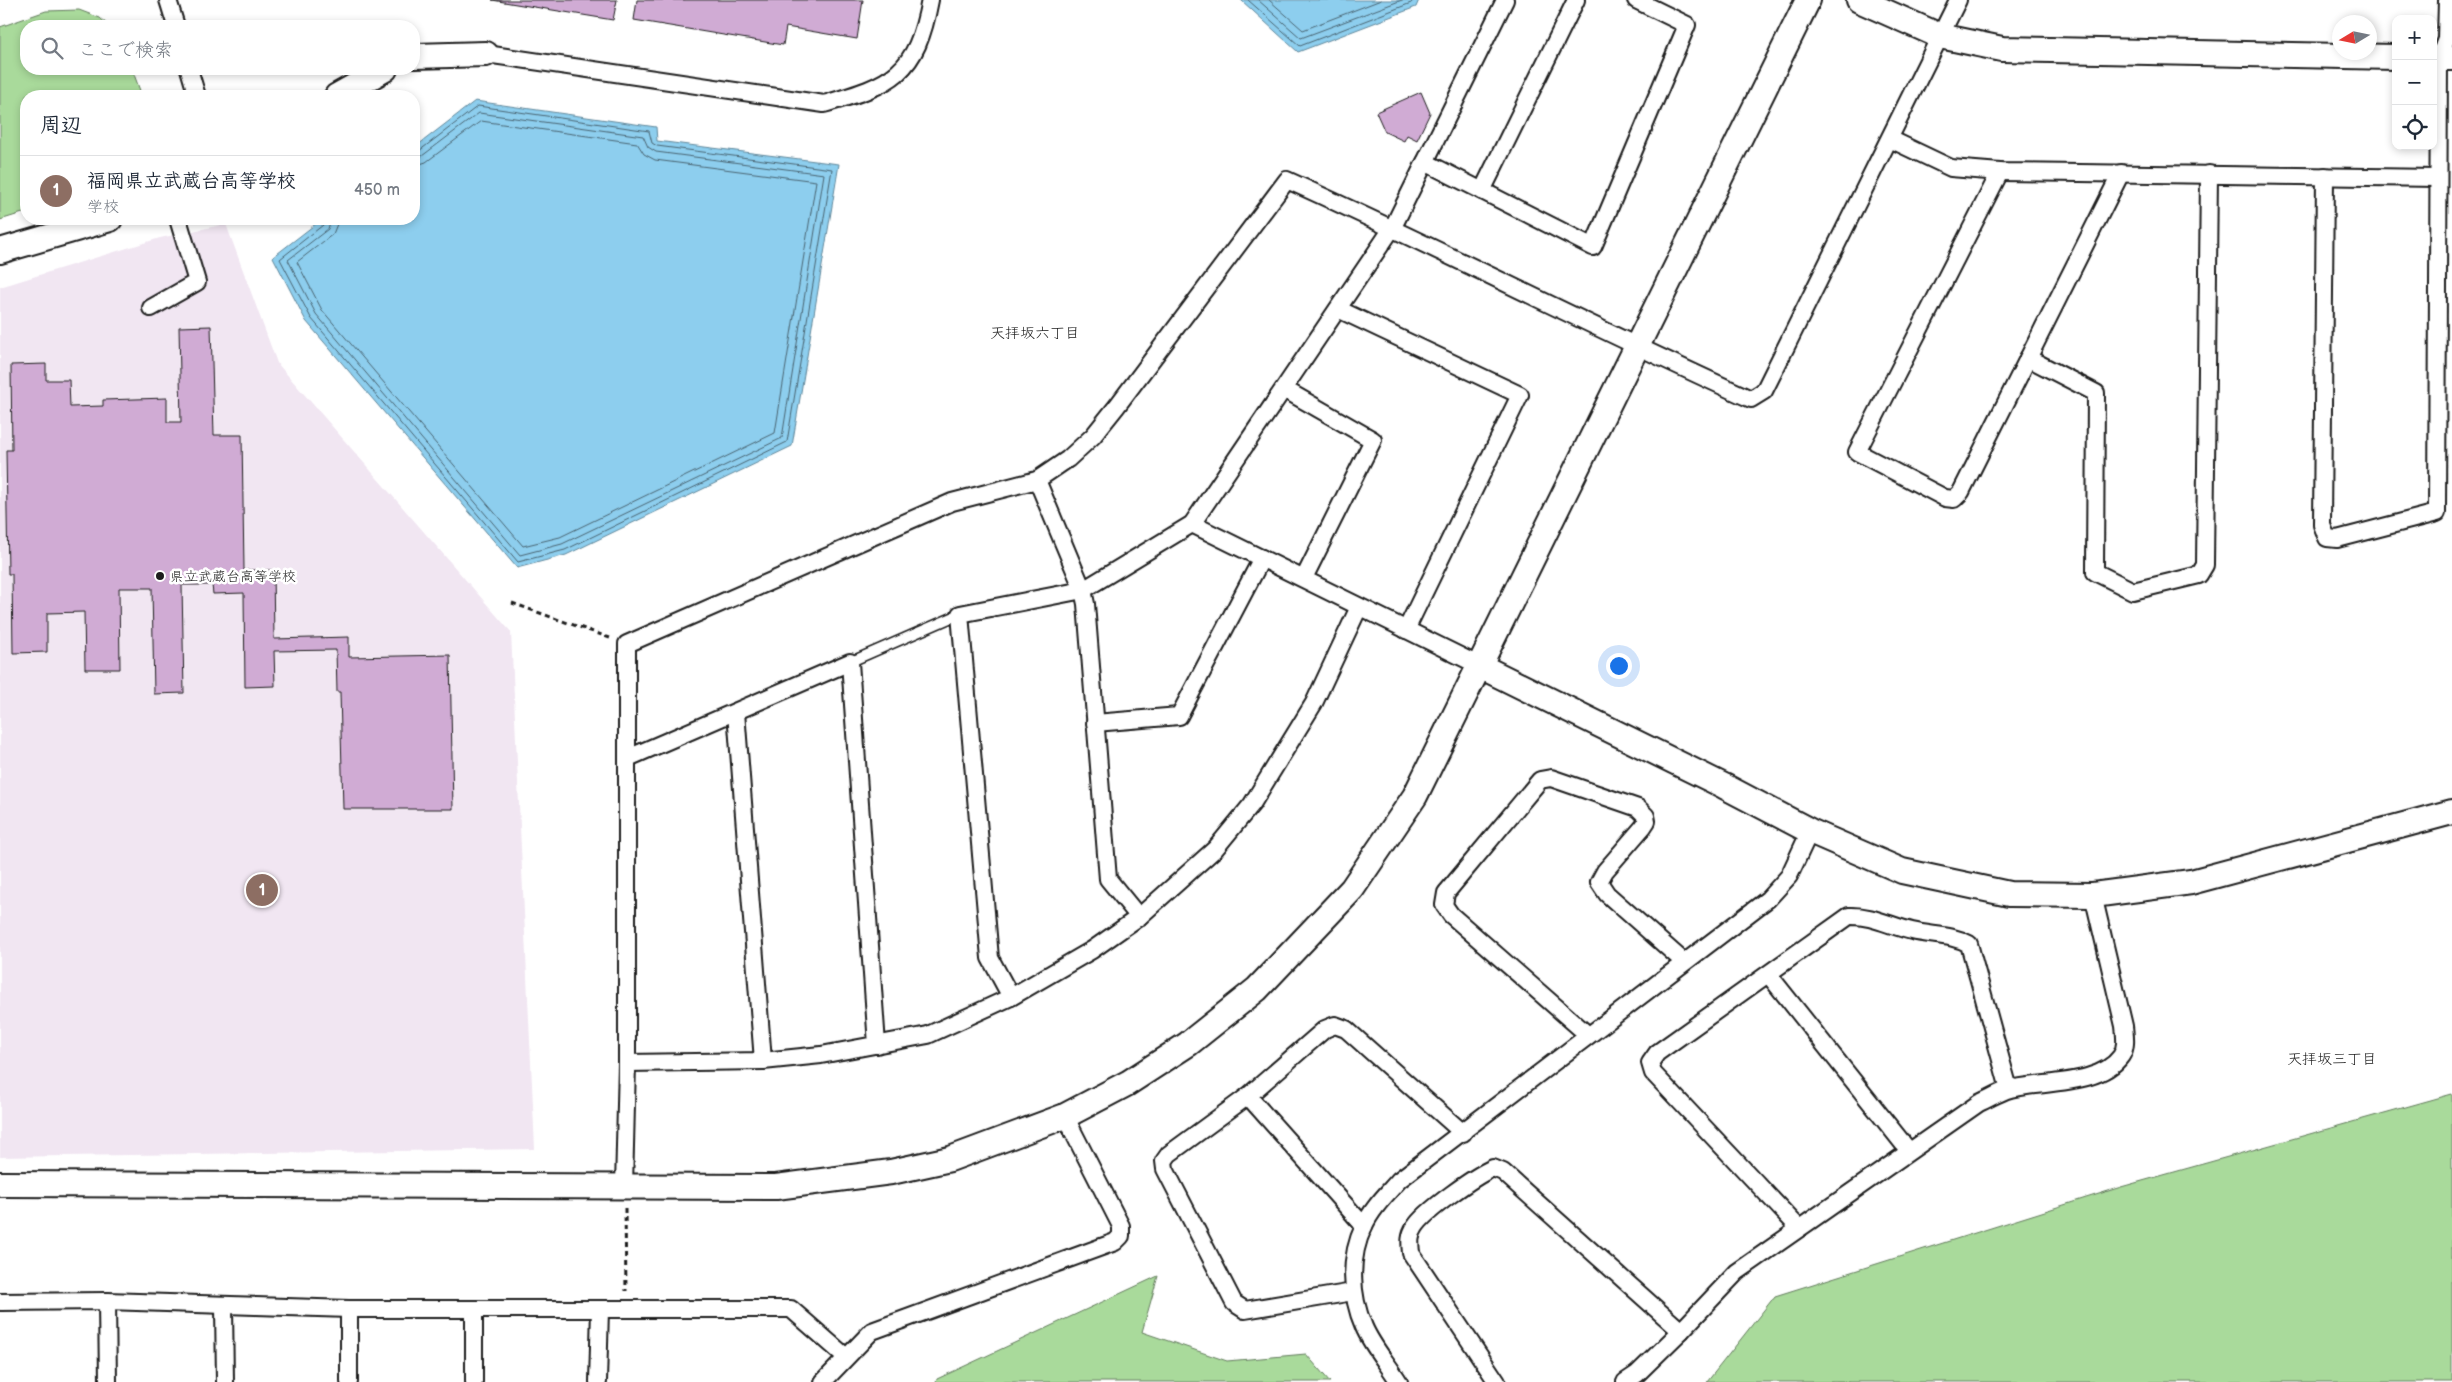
<!DOCTYPE html>
<html lang="ja">
<head>
<meta charset="utf-8">
<style>
  :root { --surface:#fff; --page:#f2f2f3; --text:#1f2937; --muted:#747a83; --line:#e0e1e3; --accent:#b45309 }
  body { margin:0; font-family:"Balsamiq Sans","Klee One",sans-serif; background:var(--page); color:var(--text) }
  .controls { position:absolute; right:15px; top:15px; display:grid; overflow:hidden; border-radius:10px; box-shadow:0 2px 8px #0003 }
  .controls button { width:45px; height:45px; display:grid; place-items:center; padding:0; border:0; border-bottom:1px solid var(--line); background:var(--surface); color:var(--text); font:25px sans-serif }
  .compass { position:absolute; left:2332px; top:15px; width:45px; height:45px; border-radius:50%; background:var(--surface); box-shadow:0 2px 8px #0003; rotate:260deg }
  .you { position:absolute; left:1618px; top:665px; width:18px; height:18px; margin:-12px; border:4px solid #fff; border-radius:50%; background:#1a73e8; box-shadow:0 0 0 8px #1a73e833 }
  .badge { display:grid; place-items:center; width:32px; height:32px; border-radius:50%; background:var(--accent); color:#fff; font-size:16px; font-weight:700 }
  .pin { position:absolute; translate:-50% -50%; border:2px solid #fff; box-shadow:0 1px 5px #0006 }
  .list { margin:0; padding:0; list-style:none }
  h2 { display:flex; justify-content:space-between; align-items:center; height:65px; margin:0; padding:0 20px; font-size:21px }
  h2 small { font-size:16px; font-weight:400; color:var(--muted) }
  .list li { display:grid; grid-template-columns:32px 1fr auto; gap:15px; align-items:center; box-sizing:border-box; height:70px; padding:0 20px; border-top:1px solid var(--line) }
  .list b { display:block; font-size:19px; white-space:nowrap }
  .list p { margin:0; font-size:16px; white-space:nowrap; color:var(--muted) }
  .list em { font-size:16px; font-style:normal; color:var(--muted) }
  .icon { flex:none; width:28px; height:28px; fill:none; stroke:currentColor; stroke-width:2; stroke-linecap:round; stroke-linejoin:round }
  .map { position:relative; flex:none; width:2452px; height:1382px; overflow:hidden }
  .search { position:absolute; background:var(--surface); box-shadow:0 2px 8px #0003; left:20px; top:20px; width:400px; height:55px; display:flex; align-items:center; gap:12px; box-sizing:border-box; padding:0 18px; border-radius:20px; color:var(--muted); font-size:19px }
  .panel { position:absolute; background:var(--surface); box-shadow:0 2px 8px #0003; left:20px; top:90px; width:400px; height:135px; border-radius:20px }
  .map>svg:first-child { display:block }
  .built { fill:#f1e6f2 }
  .green { fill:#a9da9b; stroke:#627b5c }
  .water { fill:#8dceee; stroke:#60879a }
  .lines { fill:none; stroke-linecap:round; stroke-linejoin:round }
  .shore { stroke:#496370; stroke-width:1 }
  .building { fill:#d0abd4; stroke:#1c1c1c }
  .lane-casing { stroke:#1c1c1c; stroke-width:12 }
  .street-casing { stroke:#1c1c1c; stroke-width:20 }
  .secondary-casing { stroke:#1c1c1c; stroke-width:28 }
  .path { stroke:#1c1c1c; stroke-width:3; stroke-dasharray:5 4; stroke-linecap:butt }
  .lane { stroke:#fff; stroke-width:9 }
  .street { stroke:#fff; stroke-width:16 }
  .secondary { stroke:#fff; stroke-width:24 }
  .poi-dot { fill:#1c1c1c; stroke:#fff; stroke-width:2 }
  .labels { text-anchor:middle; dominant-baseline:central; stroke-width:5; stroke-linejoin:round; paint-order:stroke }
  .poi-label { font-size:14px; fill:#1c1c1c; stroke:#fff; text-anchor:start }
  .neighbourhood-label { font-size:15px; fill:#1c1c1c; stroke:#fff }
</style>
</head>
<body>
<div class="map">
<svg width="2452" height="1382" viewBox="0 0 2452 1382">
  <rect width="100%" height="100%" fill="#fff"/>
  <filter id="ink" filterUnits="userSpaceOnUse"><feTurbulence type="fractalNoise" baseFrequency=".02" numOctaves="2"/><feDisplacementMap in="SourceGraphic" scale="10" xChannelSelector="R" yChannelSelector="G"/><feConvolveMatrix kernelMatrix="1 2 1 2 8 2 1 2 1" color-interpolation-filters="sRGB"/></filter>
  <g filter="url(#ink)">
    <path class="built" d="M226,224l51,139 234,269 24,517 -535,8v-870l160,-49z"/>
    <g class="green">
      <path d="M79,10l21,8 9,8h-83v43h106l10,27h-116v116l-26,8v-193l46,-16z"/>
      <path d="M2452,1094v288h-745l68,-86 346,-109z"/>
      <path d="M1158,1276l-16,56 85,29 79,-7 24,28h-394l1,-3z"/>
    </g>
    <g class="water">
      <path d="M1241,0h178l-3,7 -118,45z"/>
      <path d="M475,101l181,26 1,14 182,23 -47,282 -226,109 -49,13 -211,-247 -33,-64 49,-38h92v-71z"/>
    </g>
    <g class="lines">
      <g class="shore">
        <path d="M1248,0l52,46 111,-43 3,-3"/>
        <path d="M1258,0l43,38 101,-38"/>
        <path d="M1269,0l34,30 78,-30"/>
        <path d="M325,219l-2,6 -43,34 31,59 207,244 47,-12 222,-108 45,-273 -175,-23 -5,-3 -3,-12 -171,-25 -59,45 -5,1"/>
        <path d="M331,219l-3,10 -40,31 28,54 204,241 42,-11 220,-106 42,-264 -168,-22 -8,-5 -5,-11 -164,-23 -57,43 -8,2"/>
        <path d="M339,219l-6,15 -36,28 25,48 201,236 37,-9 215,-104 41,-252 -161,-21 -11,-6 -7,-11 -156,-22 -55,41 -12,4"/>
      </g>
    </g>
    <g class="building">
      <path d="M492,0h125l-4,20z"/>
      <path d="M637,0h226l-6,39 -71,-12 -3,18 -149,-25z"/>
      <path d="M1421,92l9,21 -13,27 -10,-5 -3,6 -19,-9 -9,-20z"/>
      <path d="M211,326l3,109h28l2,135h29l1,69 75,-2v20l101,-2 3,154h-110l-3,-117h-3l-1,-42 -62,1 1,35 -30,1 -1,-94 -31,1 -1,-9h-30l2,108 -30,1 -2,-106h-33l1,81h-35l-1,-57 -37,1v39l-34,1 -1,-79h-4l-2,-124h6l-1,-85 35,-1v16h23l1,27 33,-1v-6l64,-2v24h14l-2,-95z"/>
    </g>
    <g class="lines">
      <g class="lane-casing">
        <path id="lane" d="M850,662l110,-48"/>
      </g>
      <g class="street-casing">
        <g id="street">
          <path d="M168,0l8,26"/>
          <path d="M486,54l338,50c69,-20 92,-29 106,-104"/>
          <path d="M189,69l8,27"/>
          <path d="M1890,139l61,29 49,4 438,6"/>
          <path d="M1425,162l168,85 94,-222 -51,-25"/>
          <path d="M2000,172l-143,280 88,46 9,1 7,-7 160,-319"/>
          <path d="M2325,176l-3,349 5,13 10,1 100,-26 2,-455 7,-19 1,-39"/>
          <path d="M1482,191l94,-191"/>
          <path d="M151,308l46,-26 -19,-63"/>
          <path d="M1338,309l182,86 -114,235"/>
          <path d="M2028,358l68,35 -1,179 38,19 66,-16 6,-10 4,-391"/>
          <path d="M1284,389l89,51 -69,138"/>
          <path d="M1037,480l46,110 3,14 22,275 31,38"/>
          <path d="M1192,524l286,141"/>
          <path d="M736,712l27,349"/>
          <path d="M1095,723l84,-7 83,-158"/>
          <path d="M628,758l222,-96 27,383"/>
          <path d="M1769,975l140,176"/>
          <path d="M1011,997l-21,-39 -30,-344 123,-24 109,-66 201,-297 112,-227"/>
          <path d="M1588,1035l-137,-120 -7,-10 2,-12 94,-113 11,-2 87,30 8,8 1,5 -4,6 -38,44 -6,11 8,12 77,68"/>
          <path d="M627,1063l136,-2 58,-6 107,-20 83,-38 81,-47 47,-33 76,-68 37,-45 62,-101 45,-96"/>
          <path d="M1248,1096l116,130"/>
          <path d="M624,1187l3,-124v-419l325,-142 85,-22 31,-21 25,-23 24,-30 170,-226c156,70 308,149 464,219l13,-8 194,-391"/>
          <path d="M1798,1227l-145,-154 -3,-10 7,-10 192,-137c23,-1 41,10 63,15 20,5 39,3 57,13l40,145"/>
          <path d="M1353,1292l-108,18 -11,-7 -69,-134 -1,-8 5,-7 79,-58 77,-67 10,-4 11,4 117,104"/>
          <path d="M107,1301l1,81"/>
          <path d="M0,1302l107,-1 242,8h442l55,48"/>
          <path d="M224,1306l1,76"/>
          <path d="M349,1382v-73"/>
          <path d="M474,1382v-73"/>
          <path d="M598,1382l2,-73"/>
          <path d="M823,1382l49,-51 243,-89 6,-6v-10l-56,-110"/>
          <path d="M1399,1382c-11,-18 -27,-36 -35,-55 -14,-32 -15,-70 0,-101 8,-18 23,-32 35,-46l369,-281 21,-23 21,-45"/>
          <path d="M1497,1382l-86,-129c-1,-10 -2,-17 4,-26 10,-16 60,-51 78,-59l10,4 178,159"/>
          <path d="M1625,1382l12,-8 44,-43 56,-59 242,-169c10,-4 20,-11 31,-14 33,-8 90,-3 111,-33 6,-9 4,-20 3,-30l-31,-131"/>
        </g>
      </g>
      <g class="secondary-casing">
        <g id="secondary">
          <path d="M1859,0l81,36 62,13 394,8"/>
          <path d="M414,56l72,-2"/>
          <path d="M2433,58h19"/>
          <path d="M337,96l48,-27"/>
          <path d="M0,251l110,-32"/>
          <path d="M1478,665l246,121 86,45 92,40 107,23 84,1 98,-13 261,-70"/>
          <path d="M0,1184l776,3 115,-15 59,-13 115,-43 63,-33 60,-39 69,-55 95,-100 63,-93 393,-796"/>
        </g>
      </g>
      <g class="path">
        <path d="M512,603l98,35"/>
        <path d="M625,1208l1,83"/>
      </g>
      <use href="#lane" class="lane"/>
      <use href="#street" class="street"/>
      <use href="#secondary" class="secondary"/>
    </g>
  </g>
  <circle class="poi-dot" cx="160" cy="576" r="5"/>
  <g class="labels">
    <g class="poi-label">
      <text x="170" y="576">県立武蔵台高等学校</text>
    </g>
    <g class="neighbourhood-label">
      <text x="1035" y="333">天拝坂六丁目</text>
      <text x="2332" y="1059">天拝坂三丁目</text>
    </g>
  </g>
</svg>
<div class="controls">
<button>+</button>
<button>−</button>
<button><svg class="icon" aria-label="locate" viewBox="0 0 24 24"><circle cx="12" cy="12" r="6"/><path d="M12 2v4M12 18v4M2 12h4M18 12h4"/></svg></button>
</div>
<svg class="compass" viewBox="-18 -18 36 36"><path d="M0-13l5 13h-10z" fill="#e53935"/><path d="M0 13l5-13h-10z" fill="#747a83"/></svg>
<div class="you"></div>
<div class="pin badge" style="left:262px;top:890px;background:#8d6e63">1</div>
<div class="search"><svg class="icon" aria-label="search" viewBox="0 0 24 24"><circle cx="10" cy="10" r="6"/><path d="M15 15l6 6"/></svg>ここで検索</div>
<section class="panel">
<h2>周辺<small></small></h2>
<ul class="list">
<li><span class="badge" style="background:#8d6e63">1</span><div><b>福岡県立武蔵台高等学校</b><p>学校</p></div><em>450 m</em></li>
</ul>
</section>
</div>
</body>
</html>
